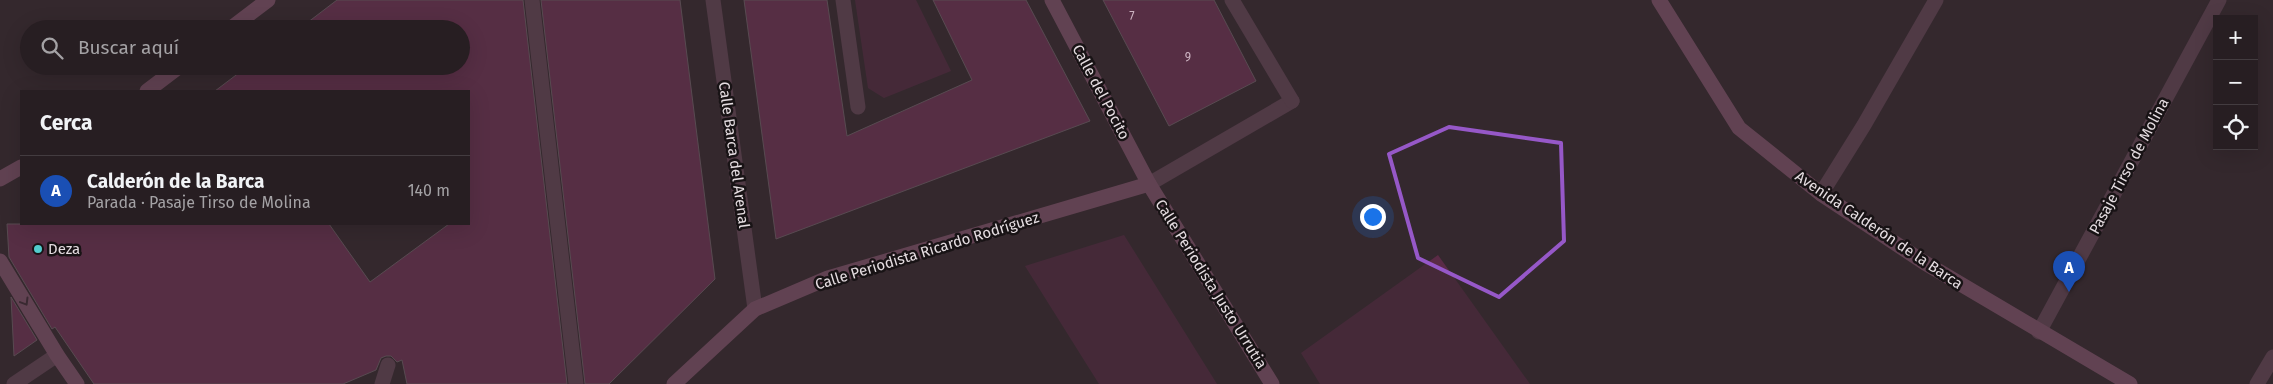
<!DOCTYPE html>
<html lang="es">
<head>
<meta charset="utf-8">
<style>
  :root { --surface:#271e22; --page:#332b2f; --text:#f1f3f6; --muted:#a4a2a5; --line:#433c40; --accent:#52cdce }
  body { margin:0; font-family:"Fira Sans",sans-serif; background:var(--page); color:var(--text) }
  .controls { position:absolute; right:15px; top:15px; display:grid; overflow:hidden; border-radius:0px; box-shadow:0 5px 20px #0002 }
  .controls button { width:45px; height:45px; display:grid; place-items:center; padding:0; border:0; border-bottom:1px solid var(--line); background:var(--surface); color:var(--text); font:25px sans-serif }
  .you { position:absolute; left:1372px; top:216px; width:18px; height:18px; margin:-12px; border:4px solid #fff; border-radius:50%; background:#1a73e8; box-shadow:0 0 0 8px #1a73e833 }
  .badge { display:grid; place-items:center; width:32px; height:32px; border-radius:50%; background:var(--accent); color:#fff; font-size:16px; font-weight:700 }
  .pin { position:absolute; translate:-50% -41px; filter:drop-shadow(0 1px 2px #0008) }
  .pin::after { content:''; position:absolute; top:26px; width:18px; height:15px; background:inherit; clip-path:polygon(0 0,100% 0,50% 100%) }
  .list { margin:0; padding:0; list-style:none }
  h2 { display:flex; justify-content:space-between; align-items:center; height:65px; margin:0; padding:0 20px; font-size:21px }
  h2 small { font-size:16px; font-weight:400; color:var(--muted) }
  .list li { display:grid; grid-template-columns:32px 1fr auto; gap:15px; align-items:center; box-sizing:border-box; height:70px; padding:0 20px; border-top:1px solid var(--line) }
  .list b { display:block; font-size:19px; white-space:nowrap }
  .list p { margin:0; font-size:16px; white-space:nowrap; color:var(--muted) }
  .list em { font-size:16px; font-style:normal; color:var(--muted) }
  .icon { flex:none; width:28px; height:28px; fill:none; stroke:currentColor; stroke-width:2; stroke-linecap:round; stroke-linejoin:round }
  .map { position:relative; flex:none; width:2273px; height:384px; overflow:hidden }
  .search { position:absolute; background:var(--surface); box-shadow:0 5px 20px #0002; left:20px; top:20px; width:450px; height:55px; display:flex; align-items:center; gap:12px; box-sizing:border-box; padding:0 18px; border-radius:28px; color:var(--muted); font-size:19px }
  .panel { position:absolute; background:var(--surface); box-shadow:0 5px 20px #0002; left:20px; top:90px; width:450px; height:135px; border-radius:0px }
  .map>svg:first-child { display:block }
  .green { fill:#5a2b46 }
  .building { fill:#7f3561; stroke:#82747b }
  .lines { fill:none; stroke-linecap:round; stroke-linejoin:round }
  .lane { stroke:#715062; stroke-width:15 }
  .street { stroke:#715062; stroke-width:15 }
  .secondary { stroke:#98637f; stroke-width:15 }
  .oneway { stroke:#3e2b35 }
  .marked { fill:none; stroke:#9658c8; stroke-width:4; stroke-linejoin:round }
  .poi-dot { fill:#52cdce; stroke:#181315; stroke-width:2 }
  .labels { text-anchor:middle; dominant-baseline:central; stroke-width:5; stroke-linejoin:round; paint-order:stroke }
  .number-label { font-size:12px; fill:#ccb3c1 }
  .street-label { font-size:15px; fill:#e5dde1; stroke:#181315 }
  .poi-label { font-size:15px; fill:#e5dde1; stroke:#181315; text-anchor:start }
</style>
</head>
<body>
<div class="map">
<svg width="2273" height="384" viewBox="0 0 2273 384">
  <rect width="100%" height="100%" fill="#34282e"/>
  <g class="green">
    <path d="M855,0h61l35,71 -67,27 -16,-10z"/>
    <path d="M1124,235l93,149h-118l-74,-118z"/>
    <path d="M1438,255l92,129h-210l-19,-31z"/>
  </g>
  <g class="building">
    <path d="M337,0h186l44,384h-160l-5,-24 -5,2 -6,-6h-5l-5,2 -5,12 -33,14h-249l-39,-57 -3,2 -43,-72 -2,-33h322l41,58 79,-58h20v-133h-254l33,-25h213v-37h-162z"/>
    <path d="M541,0h139l35,279 -106,105h-24z"/>
    <path d="M744,0h83l20,136 125,-56 -39,-80h93l64,121 -314,118z"/>
    <path d="M1103,0h111l42,81 -87,45z"/>
    <path d="M11,297l26,43 -23,16z"/>
  </g>
  <g class="lines">
    <path class="lane" d="M1149,184l143,-83"/>
    <g class="street">
      <path d="M532,0l44,384"/>
      <path d="M713,0l42,309"/>
      <path d="M843,0l15,107"/>
      <path d="M1232,0l60,101"/>
      <path d="M1821,194l43,-69 72,-125"/>
      <path d="M2039,332l180,-332"/>
      <path d="M14,384l43,-29"/>
      <path d="M382,384l6,-19"/>
      <path d="M2257,384l16,-27"/>
    </g>
    <g class="secondary">
      <path d="M1052,0l97,184 123,200"/>
      <path d="M1659,0l80,128 82,66 104,69 205,121"/>
      <path d="M230,29l38,-29"/>
      <path d="M147,91l33,-25"/>
      <path d="M0,179l21,-12"/>
      <path d="M0,261l57,94 20,29"/>
      <path d="M674,384l81,-75 73,-31 321,-94"/>
    </g>
  </g>
  <defs><path id="oneway-chevron" d="M-2-3.5L2.5 0L-2 3.5" fill="none" stroke-width="1.6" stroke-linecap="round" stroke-linejoin="round" transform="scale(1.25)"/></defs>
  <use class="oneway" href="#oneway-chevron" transform="translate(25 302) rotate(59)"/>
  <path d="M0 0H2273V384H0ZM1449,127l112,16 3,98 -65,56 -81,-39 -29,-104z" fill="#34282e" fill-opacity=".55" fill-rule="evenodd"/>
  <path class="marked" d="M1449,127l112,16 3,98 -65,56 -81,-39 -29,-104z"/>
  <circle class="poi-dot" cx="38" cy="249" r="5"/>
  <g class="labels">
    <g class="number-label">
      <text x="1132" y="16">7</text>
      <text x="1188" y="57">9</text>
    </g>
    <g class="street-label">
      <text transform="translate(1101 92) rotate(62)">Calle del Pocito</text>
      <text transform="translate(734 155) rotate(82)">Calle Barca del Arenal</text>
      <text transform="translate(2129 166) rotate(-62)">Pasaje Tirso de Molina</text>
      <text transform="translate(1879 230) rotate(34)">Avenida Calderón de la Barca</text>
      <text transform="translate(927 251) rotate(-17)">Calle Periodista Ricardo Rodríguez</text>
      <text transform="translate(1211 284) rotate(58)">Calle Periodista Justo Urrutia</text>
    </g>
    <g class="poi-label">
      <text x="48" y="249">Deza</text>
    </g>
  </g>
</svg>
<div class="controls">
<button>+</button>
<button>−</button>
<button><svg class="icon" aria-label="locate" viewBox="0 0 24 24"><circle cx="12" cy="12" r="6"/><path d="M12 2v4M12 18v4M2 12h4M18 12h4"/></svg></button>
</div>
<div class="you"></div>
<div class="pin badge" style="left:2069px;top:292px;background:#1a4fb4">A</div>
<div class="search"><svg class="icon" aria-label="search" viewBox="0 0 24 24"><circle cx="10" cy="10" r="6"/><path d="M15 15l6 6"/></svg>Buscar aquí</div>
<section class="panel">
<h2>Cerca<small></small></h2>
<ul class="list">
<li><span class="badge" style="background:#1a4fb4">A</span><div><b>Calderón de la Barca</b><p>Parada · Pasaje Tirso de Molina</p></div><em>140 m</em></li>
</ul>
</section>
</div>
</body>
</html>
